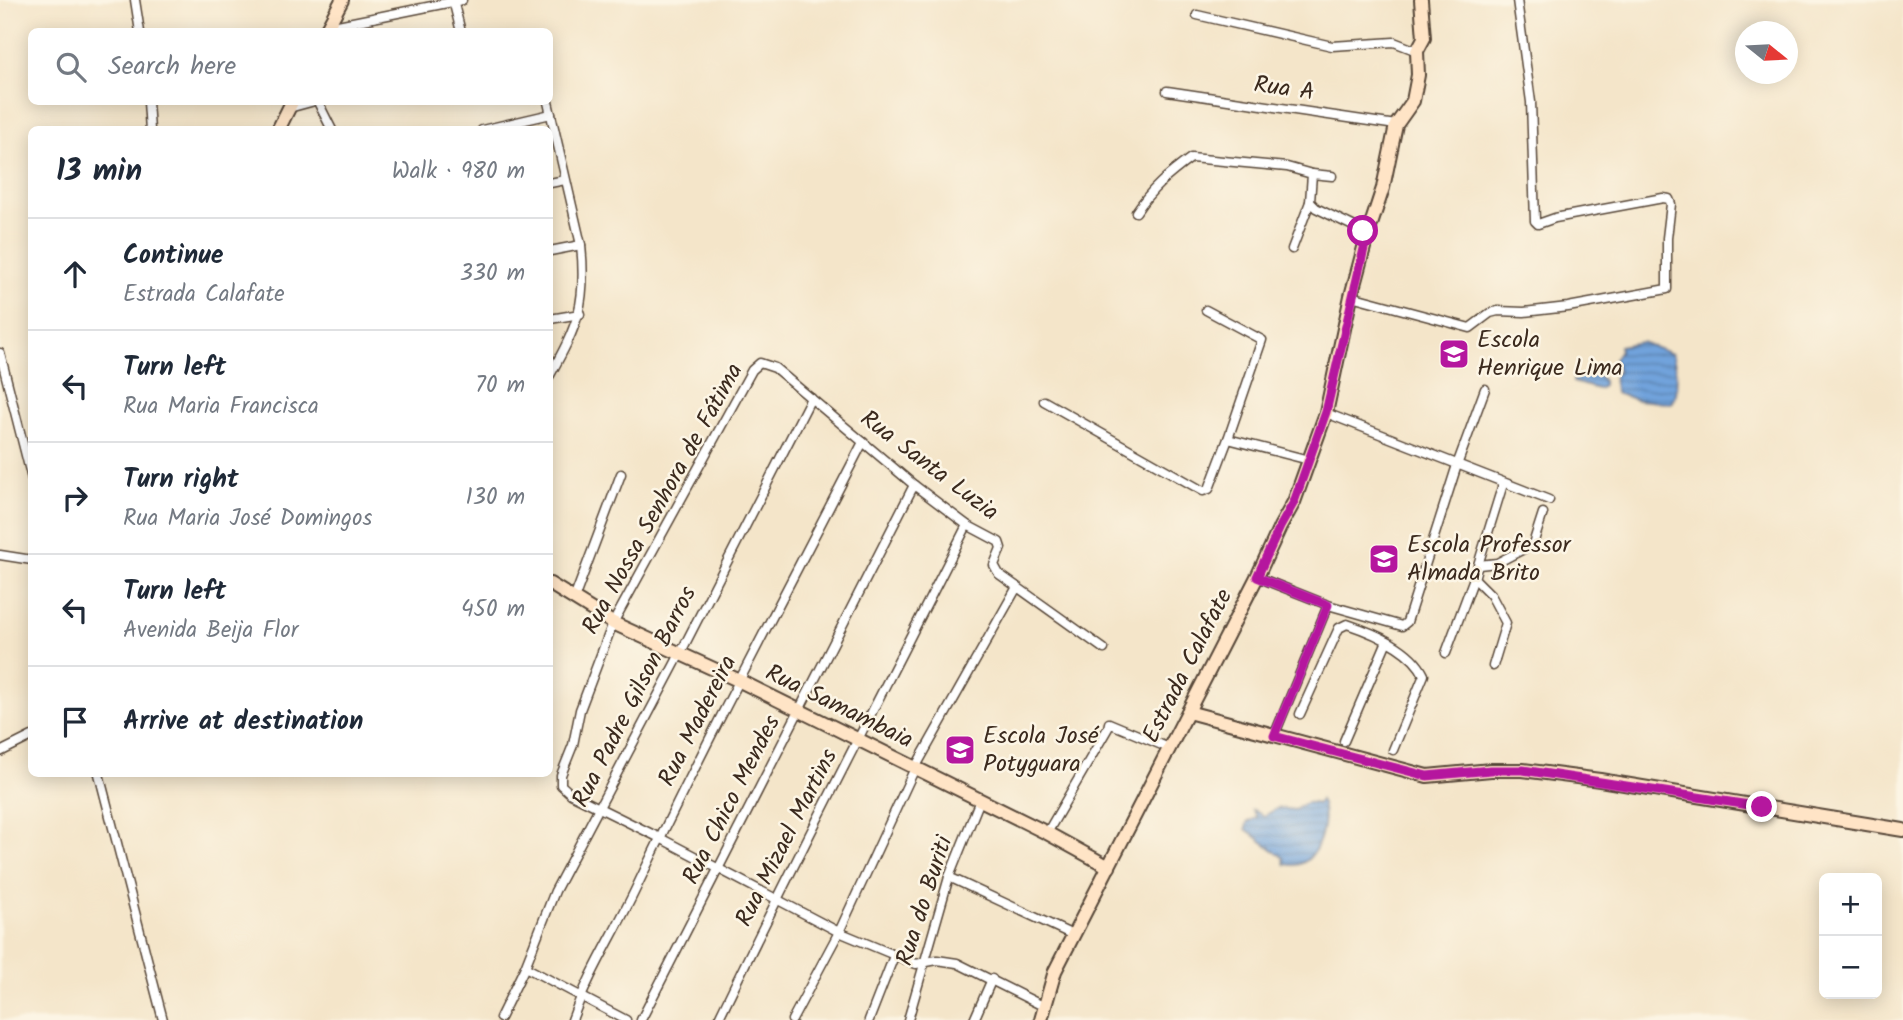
<!DOCTYPE html>
<html lang="en">
<head>
<meta charset="utf-8">
<style>
  :root { --surface:#fff; --page:#f6f6f7; --text:#1f2937; --muted:#747a83; --line:#e0e1e3 }
  body { margin:0; font-family:Kalam,sans-serif; background:var(--page); color:var(--text) }
  .controls { position:absolute; right:21px; bottom:21px; display:grid; overflow:hidden; border-radius:10px; box-shadow:0 4px 18px #0003 }
  .controls button { width:63px; height:63px; display:grid; place-items:center; padding:0; border:0; border-bottom:2px solid var(--line); background:var(--surface); color:var(--text); font:35px sans-serif }
  .compass { position:absolute; left:1735px; top:21px; width:63px; height:63px; border-radius:50%; background:var(--surface); box-shadow:0 4px 18px #0003; rotate:108deg }
  .stop { position:absolute; width:21px; height:21px; margin:-16px; border:5px solid #b5179e; border-radius:50%; background:#fff }
  .stop.end { background:#b5179e; border-color:#fff; box-shadow:0 2px 7px #0008 }
  .list { margin:0; padding:0; list-style:none }
  h2 { display:flex; justify-content:space-between; align-items:center; height:91px; margin:0; padding:0 28px; font-size:30px }
  h2 small { font-size:23px; font-weight:400; color:var(--muted) }
  .list li { display:grid; grid-template-columns:46px 1fr auto; gap:21px; align-items:center; box-sizing:border-box; height:112px; padding:0 28px; border-top:2px solid var(--line) }
  .list b { display:block; font-size:26px; white-space:nowrap }
  .list p { margin:0; font-size:23px; white-space:nowrap; color:var(--muted) }
  .list em { font-size:23px; font-style:normal; color:var(--muted) }
  .icon { flex:none; width:38px; height:38px; fill:none; stroke:currentColor; stroke-width:2; stroke-linecap:round; stroke-linejoin:round }
  .map { position:relative; flex:none; width:1903px; height:1020px; overflow:hidden }
  .search { position:absolute; background:var(--surface); box-shadow:0 4px 18px #0003; left:28px; top:28px; width:525px; height:77px; display:flex; align-items:center; gap:18px; box-sizing:border-box; padding:0 24px; border-radius:10px; color:var(--muted); font-size:26px }
  .panel { position:absolute; background:var(--surface); box-shadow:0 4px 18px #0003; left:28px; top:126px; width:525px; height:651px; border-radius:10px }
  .map>svg:first-child { display:block }
  .water { fill:url(#water-rules); stroke:#56667d; stroke-width:2 }
  .lines { fill:none; stroke-linecap:round; stroke-linejoin:round }
  .street-casing { stroke:#574638; stroke-width:11 }
  .secondary-casing { stroke:#574638; stroke-width:16 }
  .street { stroke:#fff; stroke-width:8 }
  .secondary { stroke:#ffe4c6; stroke-width:12 }
  .route { stroke:#b5179e; stroke-width:9 }
  .labels { text-anchor:middle; dominant-baseline:central; stroke-width:5; stroke-linejoin:round; paint-order:stroke }
  .street-label { font-size:24px; fill:#3b2a1e; stroke:#fcf5e5 }
  .poi-label { font-size:24px; fill:#3b2a1e; stroke:#fcf5e5; text-anchor:start }
</style>
</head>
<body>
<div class="map">
<svg width="1903" height="1020" viewBox="0 0 1903 1020">
  <defs>
    <pattern id="water-rules" width="6" height="5" patternUnits="userSpaceOnUse" patternTransform="scale(1.75)"><rect width="6" height="5" fill="#71a3dc"/><path d="M0 2.5h6" fill="none" stroke="#5e85b2"/></pattern>
  </defs>
  <rect width="100%" height="100%" fill="#fcf5e5"/>
  <filter id="ink" filterUnits="userSpaceOnUse"><feTurbulence type="fractalNoise" baseFrequency=".0143" numOctaves="2"/><feDisplacementMap in="SourceGraphic" scale="14" xChannelSelector="R" yChannelSelector="G"/><feConvolveMatrix kernelMatrix="1 2 1 2 8 2 1 2 1" color-interpolation-filters="sRGB"/></filter>
  <filter id="wash" filterUnits="userSpaceOnUse"><feTurbulence type="fractalNoise" baseFrequency=".00686" numOctaves="4" result="noise"/><feDisplacementMap in="SourceGraphic" scale="28" xChannelSelector="R" yChannelSelector="G"/><feGaussianBlur stdDeviation="1.57" result="paint"/><feColorMatrix in="noise" values="0 0 0 0 0 0 0 0 0 0 0 0 0 0 0 0 0 1.4 0 .05"/><feComposite in="paint" operator="in"/></filter>
  <g filter="url(#wash)">
    <rect width="100%" height="100%" fill="#f4e5c9"/>
    <g class="water">
      <path d="M1641,342l31,12c5,14 8,39 -1,49l-33,-3 -23,-7 -1,-18 4,-2 -4,-14 6,-9 -1,-4z"/>
      <path d="M1580,376h19l4,5v5l-5,3 -25,-7 1,-4z"/>
      <path d="M1320,800c9,18 0,54 -18,63 -6,3 -11,2 -17,1l-1,-6 -38,-29 1,-6 10,-6 -5,-8 12,7 14,-8 17,2c7,-6 12,-9 22,-6z"/>
    </g>
  </g>
  <g filter="url(#ink)">
    <g class="lines">
      <g class="street-casing">
        <g id="street">
          <path d="M135,0l5,32"/>
          <path d="M453,0l8,32"/>
          <path d="M1197,15l135,31 62,-4 23,9"/>
          <path d="M328,27l134,-27"/>
          <path d="M1167,91l229,34"/>
          <path d="M148,102l2,28"/>
          <path d="M318,102l14,28"/>
          <path d="M548,102l33,143c6,58 -3,80 -31,130"/>
          <path d="M289,108l22,-6"/>
          <path d="M482,130l69,-16"/>
          <path d="M1312,174l20,2"/>
          <path d="M550,183l15,-3"/>
          <path d="M1136,212c15,-23 33,-38 55,-54l96,9 25,7 -2,28 6,6 47,23 3,9"/>
          <path d="M1292,249l18,-47"/>
          <path d="M550,251l31,-6"/>
          <path d="M1351,296l119,32 20,-15 8,-2 26,1 44,-5 99,-18v-51l4,-34 -2,-5 -6,-1 -108,20 -17,6 -3,-3 -4,-119 -14,-102"/>
          <path d="M1206,310l56,30 -34,99"/>
          <path d="M550,319l30,-5"/>
          <path d="M0,353l32,126"/>
          <path d="M1044,401l159,90 6,-2 19,-50 81,21"/>
          <path d="M1326,413l223,87"/>
          <path d="M0,555l32,5"/>
          <path d="M1479,565l18,-2 36,-19 10,-31"/>
          <path d="M1257,577l71,28 74,21 5,-4 50,-157 28,-76"/>
          <path d="M1474,578l17,17 15,28 -13,43"/>
          <path d="M574,599l47,-125"/>
          <path d="M1446,653l28,-75 29,-94"/>
          <path d="M1300,714l39,-86 8,-4c27,9 64,24 77,51l-31,75"/>
          <path d="M1274,736l54,-131"/>
          <path d="M1344,741l43,-100"/>
          <path d="M0,752l32,-16"/>
          <path d="M99,774l64,246"/>
          <path d="M1047,833l61,-105 1,-5 60,25"/>
          <path d="M949,877l124,58"/>
          <path d="M525,967l101,53"/>
          <path d="M1043,1006l-86,-43 -20,-3 -21,4 -77,-32 -179,-94 -89,-44 -10,-9v-10l12,-30 7,-35 33,-87 139,-253 8,-7 15,5 139,117 53,40 32,17 2,6 -7,17 5,9 105,75"/>
          <path d="M500,1018l25,-51 30,-76 125,-237 131,-256"/>
          <path d="M572,1020c17,-48 46,-92 67,-138 71,-149 149,-294 224,-440"/>
          <path d="M641,1020l273,-535"/>
          <path d="M718,1020c80,-167 166,-330 249,-495"/>
          <path d="M792,1020l47,-88 76,-164 102,-181"/>
          <path d="M869,1020l25,-64"/>
          <path d="M908,1020l41,-143 31,-77"/>
          <path d="M974,1020l18,-41"/>
        </g>
      </g>
      <g class="secondary-casing">
        <g id="secondary">
          <path d="M325,32l17,-32"/>
          <path d="M278,130l14,-28"/>
          <path d="M550,584l63,39 127,58 307,152 62,34"/>
          <path d="M1188,712l239,64 64,-6h32l77,10 303,50"/>
          <path d="M1041,1020l14,-49 202,-394 23,-50 14,-25 32,-89 25,-117 15,-56 17,-52 13,-63 17,-24 5,-26 -1,-24 7,-13 -3,-38"/>
        </g>
      </g>
      <use href="#street" class="street"/>
      <use href="#secondary" class="secondary"/>
    </g>
  </g>
  <g class="lines" filter="url(#ink)">
    <path class="route" d="M1363,231l3,9 -40,172 -32,90 -14,25 -23,50 71,28 -54,131 153,40 64,-6h32l239,37"/>
  </g>
  <defs>
    <g id="school-square" transform="scale(1.575)"><rect x="-9" y="-9" width="18" height="18" rx="4" fill="#b5179e" stroke="#fcf5e5"/><path d="M0-5L7-2L0 1L-7-2ZM-4 1L0 2.5L4 1V4Q0 6-4 4Z" fill="#fff"/></g>
  </defs>
  <g fill-rule="evenodd">
    <use href="#school-square" x="1454" y="354"/>
    <use href="#school-square" x="1384" y="559"/>
    <use href="#school-square" x="960" y="750"/>
  </g>
  <g class="labels">
    <g class="street-label">
      <text transform="translate(1284 89) rotate(8)">Rua A</text>
      <text transform="translate(929 466) rotate(37)">Rua Santa Luzia</text>
      <text transform="translate(663 499) rotate(-61)">Rua Nossa Senhora de Fátima</text>
      <text transform="translate(1188 666) rotate(-63)">Estrada Calafate</text>
      <text transform="translate(635 697) rotate(-63)">Rua Padre Gilson Barros</text>
      <text transform="translate(839 707) rotate(26)">Rua Samambaia</text>
      <text transform="translate(698 721) rotate(-63)">Rua Madereira</text>
      <text transform="translate(732 800) rotate(-63)">Rua Chico Mendes</text>
      <text transform="translate(787 838) rotate(-63)">Rua Mizael Martins</text>
      <text transform="translate(925 901) rotate(-72)">Rua do Buriti</text>
    </g>
    <g class="poi-label">
      <text x="1477" y="340">Escola<tspan x="1477" dy="28">Henrique Lima</tspan></text>
      <text x="1407" y="545">Escola Professor<tspan x="1407" dy="28">Almada Brito</tspan></text>
      <text x="983" y="736">Escola José<tspan x="983" dy="28">Potyguara</tspan></text>
    </g>
  </g>
</svg>
<div class="controls">
<button>+</button>
<button>−</button>
</div>
<svg class="compass" viewBox="-18 -18 36 36"><path d="M0-13l5 13h-10z" fill="#e53935"/><path d="M0 13l5-13h-10z" fill="#747a83"/></svg>
<div class="stop" style="left:1363px;top:231px"></div>
<div class="stop end" style="left:1762px;top:807px"></div>
<div class="search"><svg class="icon" aria-label="search" viewBox="0 0 24 24"><circle cx="10" cy="10" r="6"/><path d="M15 15l6 6"/></svg>Search here</div>
<section class="panel">
<h2>13 min<small>Walk · 980 m</small></h2>
<ul class="list">
<li><svg class="icon" aria-label="ahead" viewBox="0 0 24 24"><path d="M12 20V5M6 11l6-6 6 6"/></svg><div><b>Continue</b><p>Estrada Calafate</p></div><em>330 m</em></li>
<li><svg class="icon" aria-label="left" viewBox="0 0 24 24"><path d="M17 20v-9H6M10 6l-5 5 5 5"/></svg><div><b>Turn left</b><p>Rua Maria Francisca</p></div><em>70 m</em></li>
<li><svg class="icon" aria-label="right" viewBox="0 0 24 24"><path d="M7 20v-9h11M14 6l5 5-5 5"/></svg><div><b>Turn right</b><p>Rua Maria José Domingos</p></div><em>130 m</em></li>
<li><svg class="icon" aria-label="left" viewBox="0 0 24 24"><path d="M17 20v-9H6M10 6l-5 5 5 5"/></svg><div><b>Turn left</b><p>Avenida Beija Flor</p></div><em>450 m</em></li>
<li><svg class="icon" aria-label="arrive" viewBox="0 0 24 24"><path d="M6 21V4h12l-3 4 3 4H6"/></svg><div><b>Arrive at destination</b></div></li>
</ul>
</section>
</div>
</body>
</html>
